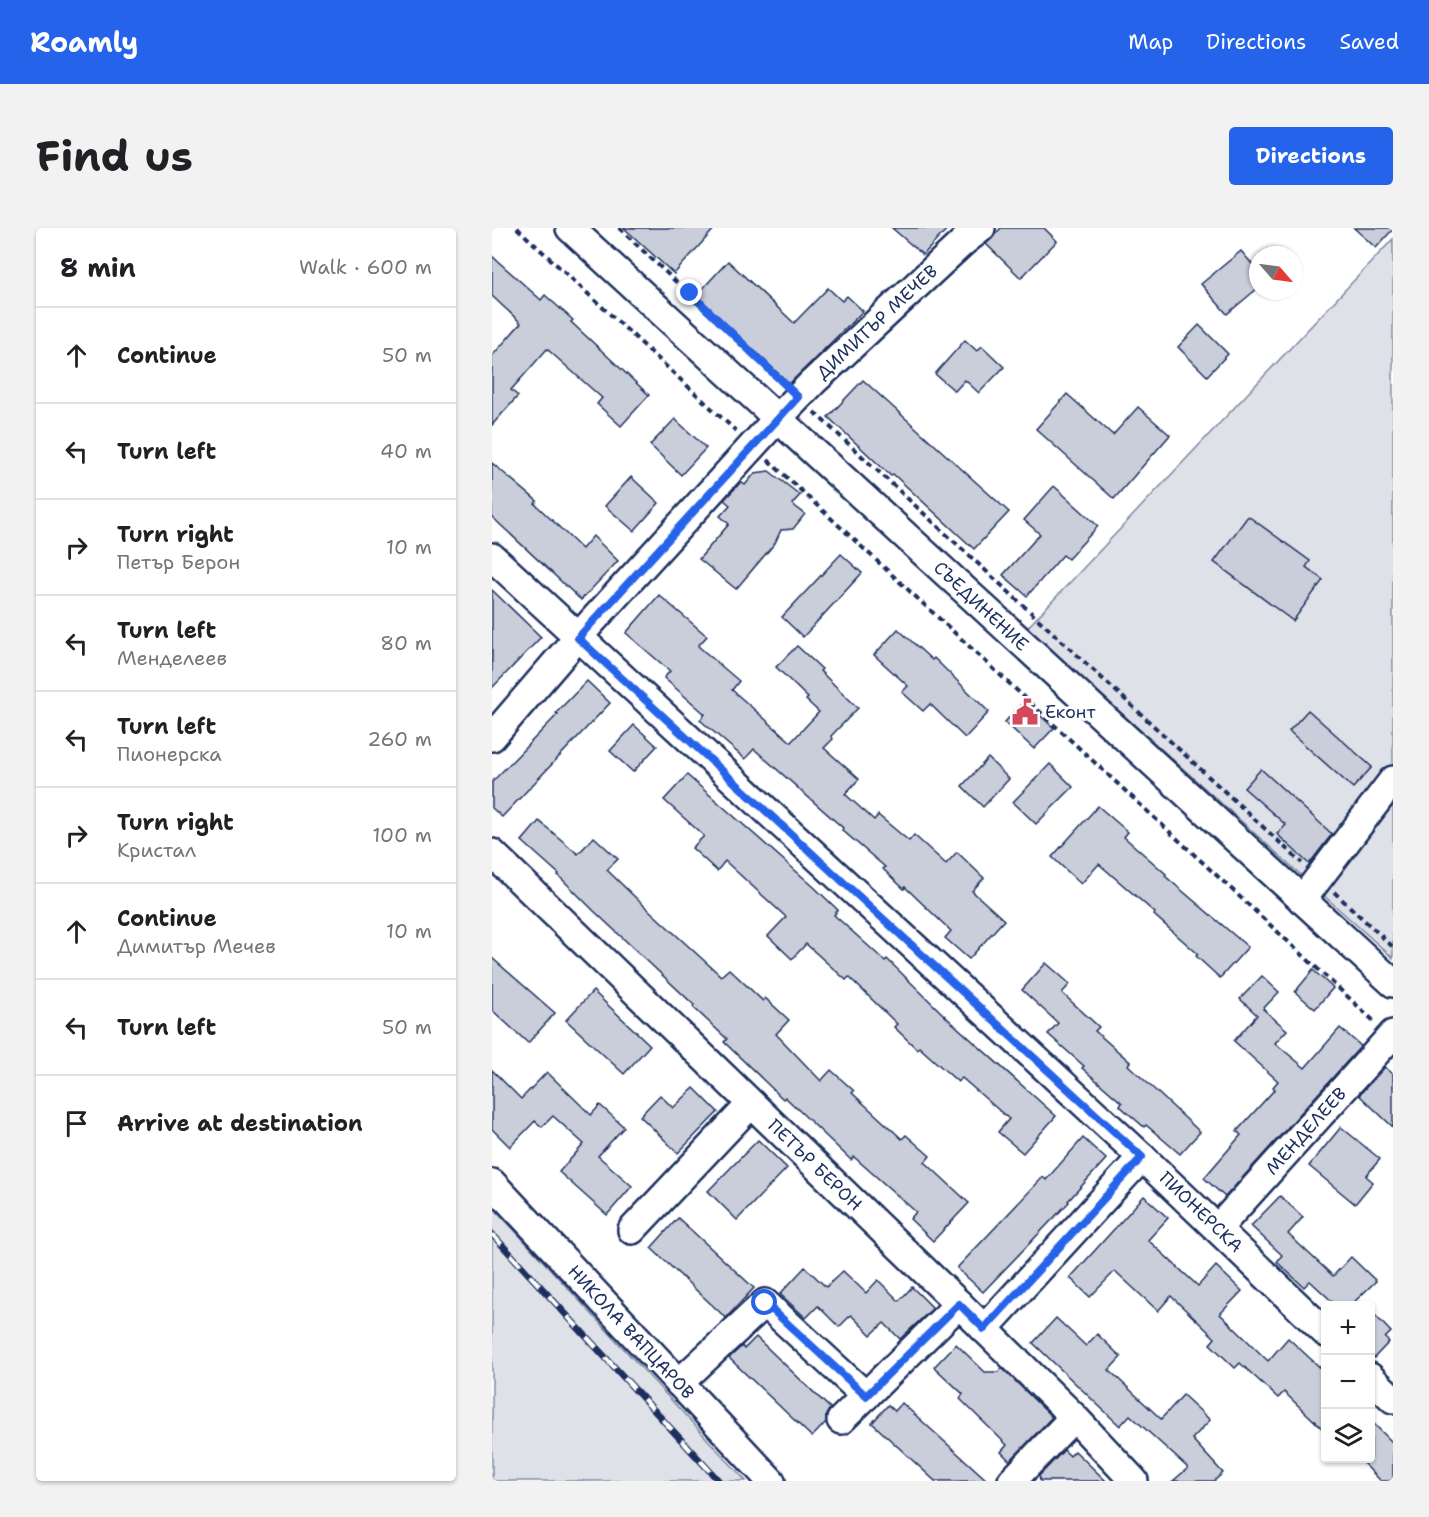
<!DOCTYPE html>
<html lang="en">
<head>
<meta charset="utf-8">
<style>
  :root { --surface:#fff; --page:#f2f2f2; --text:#202124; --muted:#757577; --line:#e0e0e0; --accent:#2563eb }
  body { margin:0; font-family:"Shantell Sans",sans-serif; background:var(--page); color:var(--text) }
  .controls { position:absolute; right:18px; bottom:18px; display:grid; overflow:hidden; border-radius:6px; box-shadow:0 2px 4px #0004 }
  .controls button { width:54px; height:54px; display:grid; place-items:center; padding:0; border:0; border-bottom:2px solid var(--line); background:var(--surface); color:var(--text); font:30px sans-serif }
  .compass { position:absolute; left:757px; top:18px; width:54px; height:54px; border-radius:50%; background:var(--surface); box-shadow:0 2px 4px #0004; rotate:118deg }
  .stop { position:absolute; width:18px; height:18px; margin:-14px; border:4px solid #2563eb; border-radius:50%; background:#fff }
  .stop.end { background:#2563eb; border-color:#fff; box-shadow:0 2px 6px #0008 }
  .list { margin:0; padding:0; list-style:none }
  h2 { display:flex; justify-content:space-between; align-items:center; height:78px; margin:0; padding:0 24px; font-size:26px }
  h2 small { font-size:20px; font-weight:400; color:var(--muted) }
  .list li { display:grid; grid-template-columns:39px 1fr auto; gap:18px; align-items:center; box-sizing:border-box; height:96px; padding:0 24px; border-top:2px solid var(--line) }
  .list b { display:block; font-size:22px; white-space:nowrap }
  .list p { margin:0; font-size:20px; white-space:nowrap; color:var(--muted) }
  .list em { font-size:20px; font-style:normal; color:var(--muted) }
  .icon { flex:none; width:33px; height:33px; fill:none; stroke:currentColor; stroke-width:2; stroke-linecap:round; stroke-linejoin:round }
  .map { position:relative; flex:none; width:901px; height:1253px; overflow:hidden; border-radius:6px }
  header { display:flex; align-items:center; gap:36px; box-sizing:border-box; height:84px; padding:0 30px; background:var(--accent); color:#fff }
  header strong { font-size:28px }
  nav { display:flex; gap:33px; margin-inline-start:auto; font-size:21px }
  .intro { display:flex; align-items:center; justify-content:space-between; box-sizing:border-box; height:144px; padding:0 36px }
  h1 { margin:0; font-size:42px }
  .button { padding:15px 27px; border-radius:6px; background:var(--accent); color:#fff; font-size:21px; font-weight:700 }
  main { display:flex; gap:36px; padding:0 36px }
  aside { flex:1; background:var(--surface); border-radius:6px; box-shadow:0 2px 4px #0004 }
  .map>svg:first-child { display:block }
  .green { fill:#dee1e7; stroke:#7c88a2; stroke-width:1.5 }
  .building { fill:#caceda; stroke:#1b2f5e; stroke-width:1.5 }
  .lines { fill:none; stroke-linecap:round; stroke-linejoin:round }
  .minor-casing { stroke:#1b2f5e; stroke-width:32 }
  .path { stroke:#1b2f5e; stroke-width:4; stroke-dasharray:6 4.5; stroke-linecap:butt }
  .minor { stroke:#fff; stroke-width:27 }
  .rail-casing { stroke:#1b2f5e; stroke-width:7 }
  .rail { stroke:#fff; stroke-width:4.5; stroke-dasharray:14; stroke-linecap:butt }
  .route { stroke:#2563eb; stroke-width:8 }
  .labels { text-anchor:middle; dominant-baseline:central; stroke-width:6; stroke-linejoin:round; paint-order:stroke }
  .street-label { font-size:18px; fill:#1b2f5e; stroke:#fff }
  .poi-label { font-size:18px; fill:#1b2f5e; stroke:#fff; text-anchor:start }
</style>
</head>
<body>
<header>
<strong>Roamly</strong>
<nav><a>Map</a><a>Directions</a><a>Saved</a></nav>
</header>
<div class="intro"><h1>Find us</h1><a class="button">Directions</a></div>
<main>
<aside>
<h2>8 min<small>Walk · 600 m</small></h2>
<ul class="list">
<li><svg class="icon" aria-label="ahead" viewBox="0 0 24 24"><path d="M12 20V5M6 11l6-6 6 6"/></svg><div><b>Continue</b></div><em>50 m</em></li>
<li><svg class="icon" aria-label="left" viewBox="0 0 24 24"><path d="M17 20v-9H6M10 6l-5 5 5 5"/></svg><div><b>Turn left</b></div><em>40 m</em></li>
<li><svg class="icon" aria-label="right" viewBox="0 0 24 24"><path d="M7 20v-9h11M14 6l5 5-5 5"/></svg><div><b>Turn right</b><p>Петър Берон</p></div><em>10 m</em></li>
<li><svg class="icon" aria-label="left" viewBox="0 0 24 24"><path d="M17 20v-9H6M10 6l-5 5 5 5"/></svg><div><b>Turn left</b><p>Менделеев</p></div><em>80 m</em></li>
<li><svg class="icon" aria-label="left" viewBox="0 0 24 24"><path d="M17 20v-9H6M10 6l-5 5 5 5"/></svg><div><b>Turn left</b><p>Пионерска</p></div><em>260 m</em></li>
<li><svg class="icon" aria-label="right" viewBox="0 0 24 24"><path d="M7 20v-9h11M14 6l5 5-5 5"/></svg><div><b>Turn right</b><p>Кристал</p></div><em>100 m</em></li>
<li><svg class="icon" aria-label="ahead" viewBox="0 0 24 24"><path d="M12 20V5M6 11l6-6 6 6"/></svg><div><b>Continue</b><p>Димитър Мечев</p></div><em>10 m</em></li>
<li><svg class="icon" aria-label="left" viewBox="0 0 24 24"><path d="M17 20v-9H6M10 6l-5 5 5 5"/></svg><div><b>Turn left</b></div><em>50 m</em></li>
<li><svg class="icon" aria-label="arrive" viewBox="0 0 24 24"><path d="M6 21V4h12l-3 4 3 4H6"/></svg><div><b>Arrive at destination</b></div></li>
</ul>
</aside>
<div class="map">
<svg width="901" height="1253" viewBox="0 0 901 1253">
  <rect width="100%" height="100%" fill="#fff"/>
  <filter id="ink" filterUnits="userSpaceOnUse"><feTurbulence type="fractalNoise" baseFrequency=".0167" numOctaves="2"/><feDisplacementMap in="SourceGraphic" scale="12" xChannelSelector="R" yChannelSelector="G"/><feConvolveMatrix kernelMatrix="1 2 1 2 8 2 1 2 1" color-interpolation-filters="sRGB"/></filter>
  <g filter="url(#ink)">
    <g class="green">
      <path d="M901,11v719l-366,-330z"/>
      <path d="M0,978l254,275h-254z"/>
    </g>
    <g class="building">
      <path d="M132,0h91l-41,46z"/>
      <path d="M400,0h56l-25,27z"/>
      <path d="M509,0h43l13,13 -36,37 -35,-34z"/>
      <path d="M862,0h39v1l-17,19z"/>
      <path d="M749,23l17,20v17l-31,26 -26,-30z"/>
      <path d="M0,28l49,44 4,-5 28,25 -2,2 78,73 -28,31 -24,-22 5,-6 -55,-49 -36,41 7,6 -26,29v-69l29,-33 -29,-27z"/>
      <path d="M236,33l66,62 34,-35 14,13 5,-5 16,15 -74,73 -93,-88z"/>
      <path d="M707,97l29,29 -21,22 -29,-29z"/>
      <path d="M473,112l12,11 5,-5 22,21 -25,26 -14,-13 -10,11 -20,-17z"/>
      <path d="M371,152l146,132 -35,37 -81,-75 -2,2 -63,-59z"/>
      <path d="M575,166l46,41 25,-28 32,28 -56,64 -78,-70z"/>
      <path d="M183,191l31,29 -25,27 -31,-30z"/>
      <path d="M0,235l45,38 -2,3 47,45 11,-13 25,25 -37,39 -89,-83z"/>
      <path d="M277,243l31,24 -8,9 13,10 -12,15 -12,1 -6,13 -39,46 -37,-30 30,-35 -9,-8 10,-11 -6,-5 17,-18 4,3 10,-12z"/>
      <path d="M139,249l28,26 -25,28 -29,-25z"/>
      <path d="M562,258l44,40 -30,33 -5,-4 -36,41 -24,-21 37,-41 -16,-14z"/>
      <path d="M756,288l62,45 -4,6 17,13 -30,41 -79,-59z"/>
      <path d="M349,326l21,19 -59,64 -21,-20z"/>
      <path d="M0,362l49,47 -49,51z"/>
      <path d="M167,367l48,41 -9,10 41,35 -7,9 59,52 28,-30 -13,-12 2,-2 -32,-31 21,-21 25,23 -2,2 38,37 -27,28 2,3 -9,9 35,31 -14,15 29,26 4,-5 31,26 5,-6 32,29 11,-12 27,26 -12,13 32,29 -35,39 -24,-21 6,-7 -46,-44 -1,2 -21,-20 2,-2 -43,-37 1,-2 -89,-79 -9,10 -45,-39 5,-6 -41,-36 6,-7 -44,-38z"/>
      <path d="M406,401l34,31 2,-2 55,54 -24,26 -35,-34 -7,7 -21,-19 6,-6 -34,-31z"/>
      <path d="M95,453l23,22 -108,114 -10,-9v-26l66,-68 -2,-1z"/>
      <path d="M532,473l30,27 -20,21 -29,-27z"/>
      <path d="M816,482l64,57 -19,21 -64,-57z"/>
      <path d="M142,497l23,21 -24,26 -23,-21z"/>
      <path d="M496,530l21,21 -26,28 -21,-21z"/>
      <path d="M558,536l23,23 -37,37 -23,-22z"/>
      <path d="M769,541l71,65 -23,30 -32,-30 9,-9 -42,-37z"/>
      <path d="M195,547l127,112 24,23 -4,5 51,46 2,-2 60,59 109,98 -33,37 -25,-21 11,-13 -47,-41 -4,4 -39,-35 -2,2 -23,-22 3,-3 -48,-47 -3,3 -40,-36 -14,15 -24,-23 18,-19 -61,-56 -8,10 -25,-23 12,-12 -40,-36z"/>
      <path d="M606,578l30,26 -4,5 42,37 -1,2 83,71 -28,31 -24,-22 2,-2 -44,-39 1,-2 -56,-49 -18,20 -29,-27z"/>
      <path d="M47,593l39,33 16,-17 24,22 -11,11 32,31 82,75 8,-7 34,32 2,-3 24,22 -13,14 45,47 10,-11 23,21 -2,2 50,46 4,-4 24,21 -5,6 44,41 -36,38 -23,-22 6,-7 -62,-55 -3,3 -66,-63 -2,2 -59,-57 3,-3 -34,-32 1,-2 -100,-94 -36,-36 1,-1 -37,-33z"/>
      <path d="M0,730l63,55 -27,30 -36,-33z"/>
      <path d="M554,735l24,21 -8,9 37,34 -4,4 35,31 -2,3 72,67 -20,22 -34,-29 -2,2 -24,-21 2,-3 -40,-35 2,-2 -36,-32 10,-11 -36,-33z"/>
      <path d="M821,742l20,18 -18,21 -20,-17z"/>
      <path d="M770,748l17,16 -16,17 24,21 -12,13 30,25 35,-40 21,18 -136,151 -21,-19 37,-43 -4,-4 38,-42 -2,-2 5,-6 -44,-40 23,-26 -17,-16z"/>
      <path d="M101,763l57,54 -26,29 -58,-54z"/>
      <path d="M893,839l8,7v53l-34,-32z"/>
      <path d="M0,842l29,29 26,-27 44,43 9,-10 24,22 -26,29 34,30 -25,29 -48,-43 25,-28 -31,-28 -11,11 -7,-6 -25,26 -18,-18z"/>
      <path d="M202,860l24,24 -40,41 -38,-37 20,-21 13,13z"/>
      <path d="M849,899l39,32 -14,17 7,6 -18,22 -46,-38z"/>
      <path d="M591,910l23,21 -38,42 1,1 -86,90 -26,-24 86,-91 3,3z"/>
      <path d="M266,912l29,28 -50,52 -29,-29z"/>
      <path d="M652,968l24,22 -20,22 50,46 18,-20 26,25 -22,23 48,47 20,-23 38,35v59l-42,-40 -6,6 -38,-35 -5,5 -25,-24 5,-6 -44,-42 -13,15 -43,-40 -25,26 -20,-19z"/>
      <path d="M788,968l23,21 -15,17 45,42 18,-19 25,24 -25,24h-15l-26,-24 -6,6 -27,-25 5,-7 -31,-29z"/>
      <path d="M186,990l76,70 -28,30 -75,-70z"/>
      <path d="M313,1039l21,20 17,-16 23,22 12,-13 21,21 13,-14 21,21 -33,31 -16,-16 -13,12 -20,-20 -12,12 -21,-21 -12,12 -26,-24z"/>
      <path d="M879,1083l20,21 -6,6 4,4 -18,19z"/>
      <path d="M564,1090l30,28 11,-12 24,23 -12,13 52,49 22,-24 27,25 -18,19 31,34 -9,8h-41l15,-13 -58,-53 -10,11 -87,-83z"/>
      <path d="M264,1109l74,71 -4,7v7l-14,15 -83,-79 13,-12 2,3z"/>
      <path d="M464,1116l29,28h13l4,-4 50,49 -42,44 -9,-9 6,-7 -47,-46 3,-5 -29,-27z"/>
      <path d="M410,1175l86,78h-53l-63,-58 16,-18 7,6z"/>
      <path d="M879,1193l22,22v38h-12l-23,-23h13z"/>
      <path d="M572,1222l6,6 5,-5 31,30h-66l-1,-5z"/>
    </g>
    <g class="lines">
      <g class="minor-casing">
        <g id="minor">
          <path d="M78,0l823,755"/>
          <path d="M0,329l650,600 184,176"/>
          <path d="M0,509l86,-100 199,-218 36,-37 150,-140 18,-14"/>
          <path d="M0,625l467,451 115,113 60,64"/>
          <path d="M810,672l91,-120"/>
          <path d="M0,955l279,298"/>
          <path d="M726,1000l175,-194"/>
          <path d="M140,1002l119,-126"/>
          <path d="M492,1101l158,-172"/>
          <path d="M878,1149l23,22"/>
          <path d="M187,1155l86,-80 101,93"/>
          <path d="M349,1192l118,-116"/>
          <path d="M520,1253l62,-64"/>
        </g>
      </g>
      <g class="path">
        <path d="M25,0l219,203"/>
        <path d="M127,0l163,154"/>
        <path d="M322,184l488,451"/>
        <path d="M276,232l607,562"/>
        <path d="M842,664l59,55"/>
      </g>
      <use href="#minor" class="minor"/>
      <g class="rail-casing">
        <path id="rail" d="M0,1006l227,247"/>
      </g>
      <use href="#rail" class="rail"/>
    </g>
  </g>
  <g class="lines" filter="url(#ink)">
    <path class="route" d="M198,65l108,104 -220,241 564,519 -158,172 -25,-25 -93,92 -101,-93"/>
  </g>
  <defs>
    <g id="civic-bare" transform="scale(2.07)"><path d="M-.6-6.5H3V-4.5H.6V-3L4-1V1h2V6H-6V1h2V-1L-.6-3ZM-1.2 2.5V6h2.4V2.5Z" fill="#d1495b" stroke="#fff" stroke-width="2.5" paint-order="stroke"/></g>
  </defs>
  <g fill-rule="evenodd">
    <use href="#civic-bare" x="533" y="484"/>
  </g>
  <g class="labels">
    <g class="street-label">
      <text transform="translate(385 94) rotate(-43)">ДИМИТЪР МЕЧЕВ</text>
      <text transform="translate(489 378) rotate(43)">СЪЕДИНЕНИЕ</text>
      <text transform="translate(814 903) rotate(-48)">МЕНДЕЛЕЕВ</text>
      <text transform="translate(323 937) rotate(44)">ПЕТЪР БЕРОН</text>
      <text transform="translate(709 984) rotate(44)">ПИОНЕРСКА</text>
      <text transform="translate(139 1104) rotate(47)">НИКОЛА ВАПЦАРОВ</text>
    </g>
    <g class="poi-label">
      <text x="553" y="484">Еконт</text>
    </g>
  </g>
</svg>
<div class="controls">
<button>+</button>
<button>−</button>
<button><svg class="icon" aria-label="layers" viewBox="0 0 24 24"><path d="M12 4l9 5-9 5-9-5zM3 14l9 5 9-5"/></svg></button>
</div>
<svg class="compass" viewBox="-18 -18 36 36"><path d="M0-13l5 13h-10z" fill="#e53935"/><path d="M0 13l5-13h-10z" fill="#757577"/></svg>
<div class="stop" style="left:273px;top:1075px"></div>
<div class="stop end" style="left:198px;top:65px"></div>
</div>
</main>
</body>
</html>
